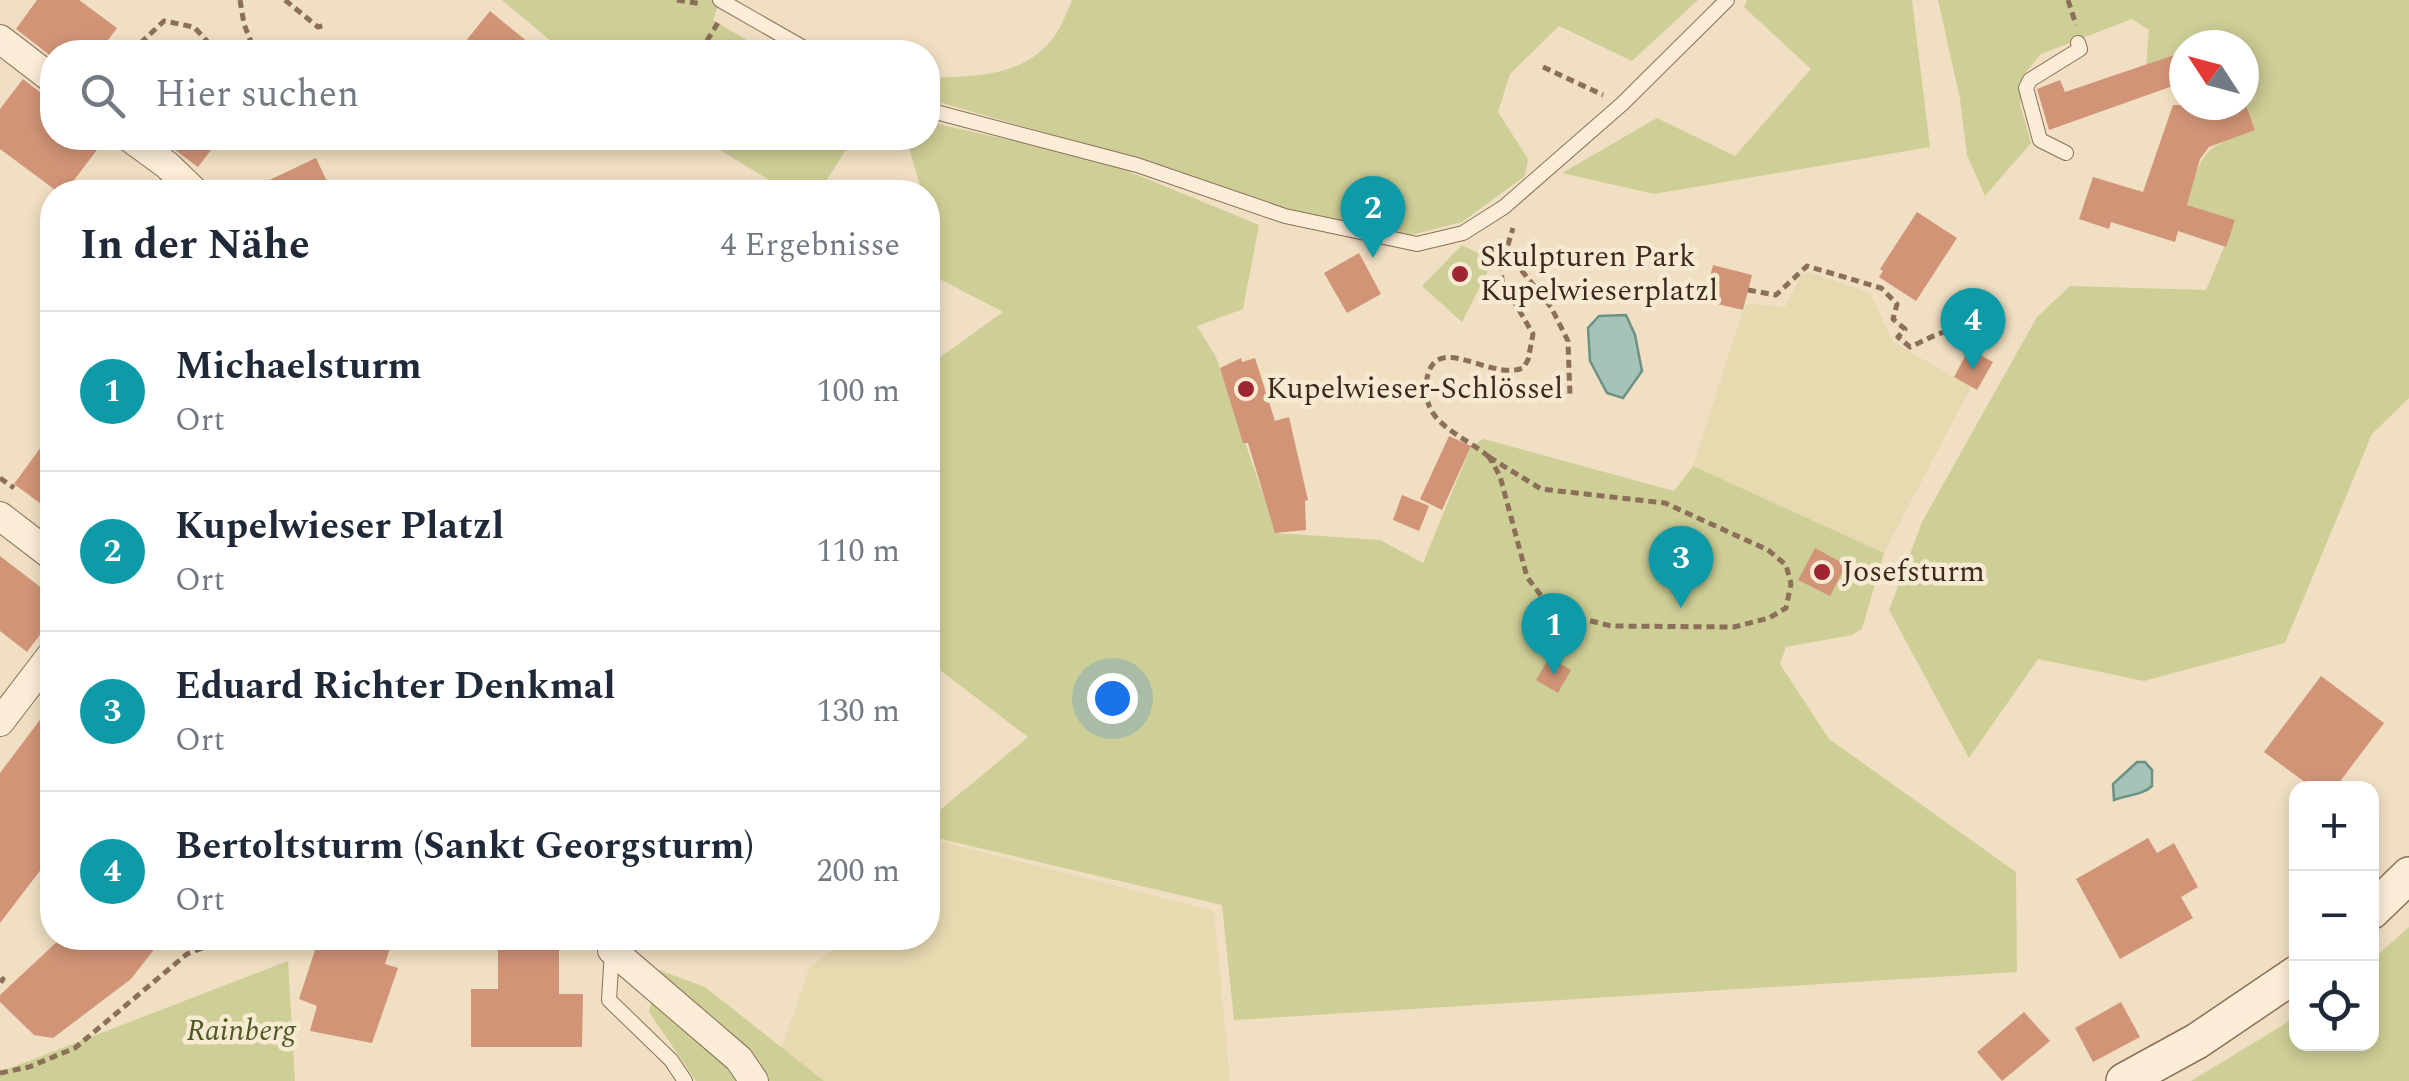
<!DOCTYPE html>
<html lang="de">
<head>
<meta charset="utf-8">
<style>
  :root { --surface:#fff; --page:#f2f2f3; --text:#1f2937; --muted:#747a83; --line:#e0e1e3; --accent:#9e2531 }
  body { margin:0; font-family:Spectral,serif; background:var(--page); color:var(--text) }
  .controls { position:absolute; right:30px; bottom:30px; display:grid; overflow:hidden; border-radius:20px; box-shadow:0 5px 15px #0003 }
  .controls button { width:90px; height:90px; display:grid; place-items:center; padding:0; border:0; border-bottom:2px solid var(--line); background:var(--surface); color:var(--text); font:50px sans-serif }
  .compass { position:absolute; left:2169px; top:30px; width:90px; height:90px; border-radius:50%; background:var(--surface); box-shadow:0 5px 15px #0003; rotate:306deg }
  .you { position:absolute; left:1112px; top:698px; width:35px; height:35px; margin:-25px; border:8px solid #fff; border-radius:50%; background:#1a73e8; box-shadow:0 0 0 15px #1a73e833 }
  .badge { display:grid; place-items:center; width:65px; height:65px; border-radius:50%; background:var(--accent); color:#fff; font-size:32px; font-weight:700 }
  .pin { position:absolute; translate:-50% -82px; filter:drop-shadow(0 2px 5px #0008) }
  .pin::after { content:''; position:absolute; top:52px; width:35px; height:30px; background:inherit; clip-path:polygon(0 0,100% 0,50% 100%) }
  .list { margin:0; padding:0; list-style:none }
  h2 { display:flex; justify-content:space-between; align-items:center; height:130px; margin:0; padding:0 40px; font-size:42px }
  h2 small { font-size:32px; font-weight:400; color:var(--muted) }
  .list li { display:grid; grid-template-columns:65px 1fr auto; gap:30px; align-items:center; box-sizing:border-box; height:160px; padding:0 40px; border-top:2px solid var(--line) }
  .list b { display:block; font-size:38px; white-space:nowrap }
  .list p { margin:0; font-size:32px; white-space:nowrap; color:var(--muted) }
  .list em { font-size:32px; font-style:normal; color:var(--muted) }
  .icon { flex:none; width:55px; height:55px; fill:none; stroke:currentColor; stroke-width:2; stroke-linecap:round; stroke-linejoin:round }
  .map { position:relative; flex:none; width:2409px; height:1081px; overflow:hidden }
  .search { position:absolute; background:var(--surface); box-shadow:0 5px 15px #0003; left:40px; top:40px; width:900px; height:110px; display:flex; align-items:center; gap:25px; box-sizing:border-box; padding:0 35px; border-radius:40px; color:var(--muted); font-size:38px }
  .panel { position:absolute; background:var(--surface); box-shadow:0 5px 15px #0003; left:40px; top:180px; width:900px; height:770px; border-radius:40px }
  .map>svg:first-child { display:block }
  .farmland { fill:#e7d9b0 }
  .green { fill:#cecf96 }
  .water { fill:#a6c3b8; stroke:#6c9285; stroke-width:2.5 }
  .building { fill:#d19477 }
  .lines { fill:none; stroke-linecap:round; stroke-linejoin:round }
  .service-casing { stroke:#8c6f59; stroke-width:16 }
  .minor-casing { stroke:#8c6f59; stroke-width:30 }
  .tertiary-casing { stroke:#8c6f59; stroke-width:38 }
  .path { stroke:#8c6f59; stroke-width:5; stroke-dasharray:8 5; stroke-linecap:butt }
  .service { stroke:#fbedd7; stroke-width:14 }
  .minor { stroke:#fbedd7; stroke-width:28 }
  .tertiary { stroke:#fbedd7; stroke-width:35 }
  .poi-dot { fill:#9e2531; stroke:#f7ead3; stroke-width:4 }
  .labels { text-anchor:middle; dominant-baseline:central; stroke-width:9; stroke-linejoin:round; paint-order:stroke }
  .poi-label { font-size:30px; fill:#3b291e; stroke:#f7ead3; text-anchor:start }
  .park-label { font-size:30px; font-style:italic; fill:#505923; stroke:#f7ead3 }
</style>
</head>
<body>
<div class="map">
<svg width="2409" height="1081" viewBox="0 0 2409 1081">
  <rect width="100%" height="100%" fill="#f0dfc3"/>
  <g class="farmland">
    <path d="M1809,272l61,21 23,49 78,45 -87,166 -191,-87 50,-156 6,-6 36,3 15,-30z"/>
    <path d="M928,838l286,73 16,170h-436l-17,-19 32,-94 39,-30h80z"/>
  </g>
  <g class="green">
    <path d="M502,0h218l-7,20 54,32h-203z"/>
    <path d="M1072,0h626l-66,61 -73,-35 -49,48 -12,38 30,47 -3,17 -63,46 -51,13 -117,-24 -162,-53 -204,-59v-21c46,-2 95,0 126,-41 8,-11 13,-25 18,-37z"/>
    <path d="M1747,0h165l18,147 -276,47 -92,-21 95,-55 78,38 76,-87 -67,-62z"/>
    <path d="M1938,0h471v398l-37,36 -87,209 -141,38 -106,-22 -69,99 -80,-148 33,-88 115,-205 33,-31 136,4 29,-69 -48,-16c16,-56 13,-55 68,-76l-11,-30v-54h-60v28l-8,-19 -30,12 3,-36 -17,-11 -91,35 -15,18 -6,32 11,39 -46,53 -18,-41 -7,-56z"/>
    <path d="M928,122l173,38 158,65 -16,84 -46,17 19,31 60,176 104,7 43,23 48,-117 13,-7 190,52 19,-25 191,87 -22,76 -10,6 -66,12 -6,17 49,75 187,133 1,100 -783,48 -12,-115 -294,-69v-16l100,-83 -100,-76v-295l75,-54 -75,-39v-81h-6l-16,-54h22z"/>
    <path d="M700,138h153l-26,42 19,12h-57z"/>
    <path d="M1462,245l31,16 -31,61 -40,-36z"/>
    <path d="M2409,927v154h-218l105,-64v27h76v-84z"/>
    <path d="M288,961l7,120h-295v-9z"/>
    <path d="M659,970l46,17 119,94h-128l-47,-69z"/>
  </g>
  <g class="water">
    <path d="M1626,315l9,20 7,36 -19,27 -16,-5 -17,-32 -2,-33 11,-12z"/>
    <path d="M2137,762h8l7,8v16c-9,9 -25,9 -38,14l-1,-16z"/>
  </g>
  <g class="building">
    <path d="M37,0h42l38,28 -18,24h-47v5l-36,-28z"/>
    <path d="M490,11l50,41h-83z"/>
    <path d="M2177,54l7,28 -135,48 -12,-41 23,-9 5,12z"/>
    <path d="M23,79l18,14 11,3v42h54l-41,54h-7l-58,-43v-40z"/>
    <path d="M2173,105h73l9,25 -46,17 -9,12 -13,46 48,15 -9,27 -48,-16 -3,11 -64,-20 -2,7 -30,-10 14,-42 50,15z"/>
    <path d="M159,138h61l-22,29z"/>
    <path d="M316,158l16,34h-88z"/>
    <path d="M1917,212l40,26 -41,63 -37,-24 4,-6 -3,-2z"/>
    <path d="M1359,253l22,41 -34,19 -23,-40z"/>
    <path d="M1713,265l39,10 -9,35 -39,-9z"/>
    <path d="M1969,349l24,13 -16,28 -23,-13z"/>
    <path d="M1241,358l1,4 13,-4 20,63 14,-4 19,83 -3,1 1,29 -31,3 -27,-90h-5l-23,-75z"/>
    <path d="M52,432v80l-38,-28z"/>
    <path d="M1449,436l22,10 -29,64 -22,-11z"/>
    <path d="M1402,495l27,11 -10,25 -26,-11z"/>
    <path d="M1815,548l31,17 -16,31 -32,-16z"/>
    <path d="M0,556l52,40v23l-25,33 -27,-21z"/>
    <path d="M1549,658l22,12 -13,23 -22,-13z"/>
    <path d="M2321,676l63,47 -49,65h-22l-49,-36z"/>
    <path d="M52,704v151l-52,68v-150z"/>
    <path d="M2148,838l9,15 17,-10 24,44 -17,10 12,21 -73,41 -44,-80z"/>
    <path d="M61,938h102l-32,41 -78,59 -19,-3 -34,-33v-7z"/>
    <path d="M319,938h74l-8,26 13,4 -26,75 -62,-12 7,-25 -18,-7z"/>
    <path d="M498,950h61v44h24l-1,53h-111v-58h27z"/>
    <path d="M2121,1002l19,35 -47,25 -18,-34z"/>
    <path d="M2024,1012l26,29 -48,40 -25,-29z"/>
  </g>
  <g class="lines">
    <g class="service-casing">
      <g id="service">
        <path d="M720,0l91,52"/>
        <path d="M928,110l209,55 148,51 132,28 46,-11 41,-26 118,-103 105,-104"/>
        <path d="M2066,153l-26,-13 -14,-52 4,-8 50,-31 -2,-6"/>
        <path d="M612,951l-3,49 62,60 14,21"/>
      </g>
    </g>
    <g class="minor-casing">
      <g id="minor">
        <path d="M0,39l52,40"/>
        <path d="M130,138l37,27 28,27"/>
        <path d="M0,516l52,40"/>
        <path d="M0,722l52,-68"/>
        <path d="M612,950l127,109 15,22"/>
      </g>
    </g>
    <g class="tertiary-casing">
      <g id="tertiary">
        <path d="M2372,911l37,-36"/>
        <path d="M2124,1081l73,-40 99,-67"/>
      </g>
    </g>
    <g class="path">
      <path d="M240,0l4,24 11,28"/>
      <path d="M285,0l33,27 8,-2"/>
      <path d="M677,0l25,4"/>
      <path d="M2068,0l8,25"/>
      <path d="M131,52l33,-31 30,6 23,25"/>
      <path d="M700,52l19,-31"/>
      <path d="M1543,67l60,28"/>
      <path d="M1505,250l46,57 17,34 2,56"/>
      <path d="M1748,290l28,5 31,-29 74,22 16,16 -4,15 12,10 -7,8 12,10c30,-14 55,-29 87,-12"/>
      <path d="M1489,457l52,32 124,14 103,47 18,15 5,19 -5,24 -17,10 -35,9 -123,-1 -40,-10 -25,-14 -19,-25 -27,-101z"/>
      <path d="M1489,457c-26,-22 -66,-33 -63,-72 6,-59 62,-3 97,-17l5,-8 5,-26 -31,-53 -1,-13 12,-40"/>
      <path d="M0,478l14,10"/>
      <path d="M0,982l3,-3 -3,5"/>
      <path d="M0,1073l29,-6 46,-19 112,-94 41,-16"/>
    </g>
    <use href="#service" class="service"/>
    <use href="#minor" class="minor"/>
    <use href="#tertiary" class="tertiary"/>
  </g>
  <g class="poi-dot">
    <circle cx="1460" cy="274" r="10"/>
    <circle cx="1246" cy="389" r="10"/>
    <circle cx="1822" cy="572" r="10"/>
  </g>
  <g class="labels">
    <g class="poi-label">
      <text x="1480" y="257">Skulpturen Park<tspan x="1480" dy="34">Kupelwieserplatzl</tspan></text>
      <text x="1266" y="389">Kupelwieser-Schlössel</text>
      <text x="1842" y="572">Josefsturm</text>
    </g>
    <g class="park-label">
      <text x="241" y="1031">Rainberg</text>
    </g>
  </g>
</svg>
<div class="controls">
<button>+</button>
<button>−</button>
<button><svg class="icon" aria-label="locate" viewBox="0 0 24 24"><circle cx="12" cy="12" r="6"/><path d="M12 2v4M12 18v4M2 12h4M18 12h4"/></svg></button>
</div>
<svg class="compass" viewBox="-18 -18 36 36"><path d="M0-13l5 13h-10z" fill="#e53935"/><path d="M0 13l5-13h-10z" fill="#747a83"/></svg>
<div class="you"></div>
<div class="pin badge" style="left:1554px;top:675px;background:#0f9aa8">1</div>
<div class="pin badge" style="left:1373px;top:258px;background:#0f9aa8">2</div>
<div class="pin badge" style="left:1681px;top:608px;background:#0f9aa8">3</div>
<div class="pin badge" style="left:1973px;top:370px;background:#0f9aa8">4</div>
<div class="search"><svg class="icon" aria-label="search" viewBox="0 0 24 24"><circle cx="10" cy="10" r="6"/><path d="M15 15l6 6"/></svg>Hier suchen</div>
<section class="panel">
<h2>In der Nähe<small>4 Ergebnisse</small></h2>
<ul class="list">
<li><span class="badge" style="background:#0f9aa8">1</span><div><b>Michaelsturm</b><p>Ort</p></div><em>100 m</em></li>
<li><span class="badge" style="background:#0f9aa8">2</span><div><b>Kupelwieser Platzl</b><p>Ort</p></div><em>110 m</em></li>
<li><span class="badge" style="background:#0f9aa8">3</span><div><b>Eduard Richter Denkmal</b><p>Ort</p></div><em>130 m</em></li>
<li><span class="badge" style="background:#0f9aa8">4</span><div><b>Bertoltsturm (Sankt Georgsturm)</b><p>Ort</p></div><em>200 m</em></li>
</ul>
</section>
</div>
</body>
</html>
